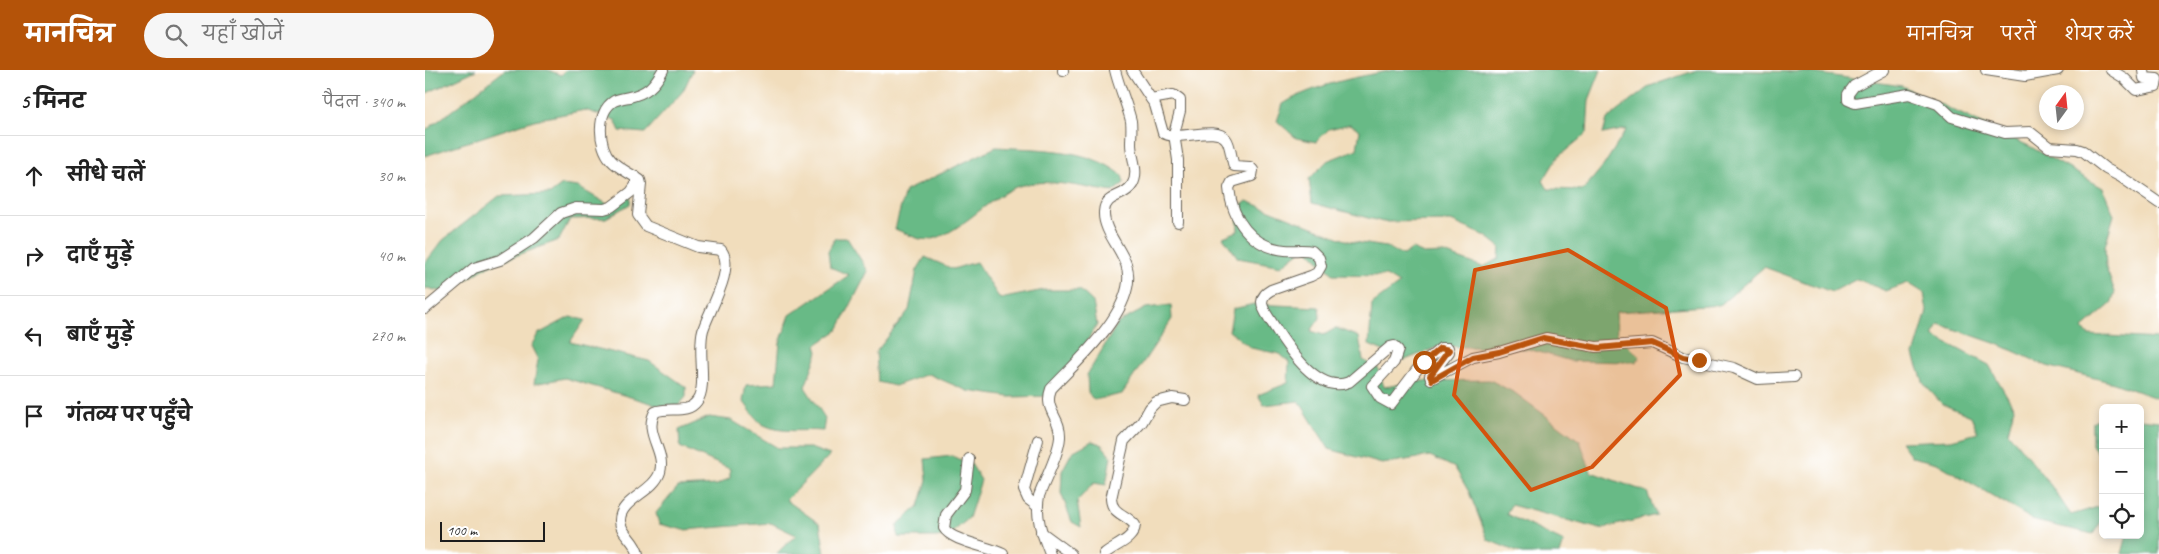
<!DOCTYPE html>
<html lang="hi">
<head>
<meta charset="utf-8">
<style>
  :root { --surface:#fff; --page:#f6f6f6; --text:#222; --muted:#767676; --line:#e0e0e0; --accent:#b45309 }
  body { margin:0; font-family:Caveat,"Playpen Sans Deva",sans-serif; background:var(--page); color:var(--text) }
  .controls { position:absolute; right:15px; bottom:15px; display:grid; overflow:hidden; border-radius:8px; box-shadow:0 2px 8px #0003 }
  .controls button { width:45px; height:45px; display:grid; place-items:center; padding:0; border:0; border-bottom:1px solid var(--line); background:var(--surface); color:var(--text); font:25px sans-serif }
  .compass { position:absolute; left:1614px; top:15px; width:45px; height:45px; border-radius:50%; background:var(--surface); box-shadow:0 2px 8px #0003; rotate:15deg }
  .scale { position:absolute; left:15px; bottom:12px; width:105px; box-sizing:border-box; padding-left:5px; border:2px solid #1c1c1c; border-top:0; font-size:14px; line-height:18px; white-space:nowrap; color:#1c1c1c; -webkit-text-stroke:4px #fff; paint-order:stroke }
  .stop { position:absolute; width:15px; height:15px; margin:-11px; border:4px solid #b45309; border-radius:50%; background:#fff }
  .stop.end { background:#b45309; border-color:#fff; box-shadow:0 1px 5px #0008 }
  .list { margin:0; padding:0; list-style:none }
  h2 { display:flex; justify-content:space-between; align-items:center; height:65px; margin:0; padding:0 20px; font-size:21px }
  h2 small { font-size:16px; font-weight:400; color:var(--muted) }
  .list li { display:grid; grid-template-columns:32px 1fr auto; gap:15px; align-items:center; box-sizing:border-box; height:80px; padding:0 20px; border-top:1px solid var(--line) }
  .list b { display:block; font-size:19px; white-space:nowrap }
  .list em { font-size:16px; font-style:normal; color:var(--muted) }
  .icon { flex:none; width:28px; height:28px; fill:none; stroke:currentColor; stroke-width:2; stroke-linecap:round; stroke-linejoin:round }
  .map { position:relative; flex:none; width:1734px; height:484px; overflow:hidden }
  header { display:flex; align-items:center; gap:30px; box-sizing:border-box; height:70px; padding:0 25px; background:var(--accent); color:#fff }
  header strong { font-size:24px }
  nav { display:flex; gap:28px; margin-inline-start:auto; font-size:18px }
  .search { width:350px; height:45px; background:var(--page); display:flex; align-items:center; gap:12px; box-sizing:border-box; padding:0 18px; border-radius:28px; color:var(--muted); font-size:19px }
  main { display:flex }
  aside { flex:1; background:var(--surface) }
  .map>svg:first-child { display:block }
  .forest { fill:#68ba86; stroke:#426b51 }
  .lines { fill:none; stroke-linecap:round; stroke-linejoin:round }
  .minor-casing { stroke:#676054; stroke-width:12 }
  .minor { stroke:#fff; stroke-width:10 }
  .route { stroke:#b45309; stroke-width:6 }
  .marked { fill:#d4530e; fill-opacity:0.2; stroke:#d4530e; stroke-width:4; stroke-linejoin:round }
</style>
</head>
<body>
<header>
<strong>मानचित्र</strong>
<div class="search"><svg class="icon" aria-label="search" viewBox="0 0 24 24"><circle cx="10" cy="10" r="6"/><path d="M15 15l6 6"/></svg>यहाँ खोजें</div>
<nav><a>मानचित्र</a><a>परतें</a><a>शेयर करें</a></nav>
</header>
<main>
<aside>
<h2>5 मिनट<small>पैदल · 340 m</small></h2>
<ul class="list">
<li><svg class="icon" aria-label="ahead" viewBox="0 0 24 24"><path d="M12 20V5M6 11l6-6 6 6"/></svg><div><b>सीधे चलें</b></div><em>30 m</em></li>
<li><svg class="icon" aria-label="right" viewBox="0 0 24 24"><path d="M7 20v-9h11M14 6l5 5-5 5"/></svg><div><b>दाएँ मुड़ें</b></div><em>40 m</em></li>
<li><svg class="icon" aria-label="left" viewBox="0 0 24 24"><path d="M17 20v-9H6M10 6l-5 5 5 5"/></svg><div><b>बाएँ मुड़ें</b></div><em>270 m</em></li>
<li><svg class="icon" aria-label="arrive" viewBox="0 0 24 24"><path d="M6 21V4h12l-3 4 3 4H6"/></svg><div><b>गंतव्य पर पहुँचे</b></div></li>
</ul>
</aside>
<div class="map">
<svg width="1734" height="484" viewBox="0 0 1734 484">
  <rect width="100%" height="100%" fill="#fff"/>
  <filter id="ink" filterUnits="userSpaceOnUse"><feTurbulence type="fractalNoise" baseFrequency=".02" numOctaves="2"/><feDisplacementMap in="SourceGraphic" scale="10" xChannelSelector="R" yChannelSelector="G"/><feConvolveMatrix kernelMatrix="1 2 1 2 8 2 1 2 1" color-interpolation-filters="sRGB"/></filter>
  <filter id="wash" filterUnits="userSpaceOnUse"><feTurbulence type="fractalNoise" baseFrequency=".0096" numOctaves="4" result="noise"/><feDisplacementMap in="SourceGraphic" scale="20" xChannelSelector="R" yChannelSelector="G"/><feGaussianBlur stdDeviation="1.12" result="paint"/><feColorMatrix in="noise" values="0 0 0 0 0 0 0 0 0 0 0 0 0 0 0 0 0 1.4 0 .05"/><feComposite in="paint" operator="in"/></filter>
  <g filter="url(#wash)">
    <rect width="100%" height="100%" fill="#f1ddbc"/>
    <g class="forest">
      <path d="M0,0h51l-51,24z"/>
      <path d="M80,0h43l13,5 5,-5h127l-10,21 -38,42 -25,-2 -5,-11 -30,-10 -51,10 -109,36v-25z"/>
      <path d="M969,0h207l-12,30 -2,33 -30,25 -14,23 5,8 35,1 21,-25 23,-36 -24,5 4,-15 43,-33 47,-16 109,2 96,14 129,61 72,41 11,27 -9,31 1,22 9,24 -4,12 -28,24 5,7 71,4v60l-45,-16 -67,-17 -47,-21 -61,-21 -6,12 56,29 25,43 -6,24 44,55 19,28 27,-8 5,5v7l-10,15 -58,-13 -98,-58 -25,-6 -11,-15 50,-2 27,-7 -7,-17 -29,-12 -18,-20 -10,-29 13,-44 -3,-18 -16,-10 -22,8 -29,-12 -25,13 -68,-25 -44,38 -104,7 1,22 23,23 -4,5 -65,-1 -43,-12 -88,-3 -35,14 -36,-15 3,-41 27,-20 -13,-8 -52,-1 -29,-28 -24,19 -43,-8 -15,-21 15,-6 -1,-22 10,-8 101,40 38,6 17,8 9,-6 12,5 20,-1 39,14 16,-8 1,-12 -14,-11 -35,-15 -68,1 -71,-19 -3,-24 18,-18 30,-12 3,-19 -10,-6 -21,5 -13,13 -20,-4 -19,-17 6,-17c32,-20 74,-27 111,-34z"/>
      <path d="M571,77c44,3 90,0 126,28l2,8 -11,9c-28,-4 -67,-15 -94,-6 -29,8 -69,60 -99,53 -8,-2 -17,-7 -25,-10l10,-38z"/>
      <path d="M137,115l16,2 31,18 22,-12 -1,11 -24,14 -36,1 -11,21 -71,26 -42,27 -19,-5 -2,2v-27l18,-23 56,-44 51,-2z"/>
      <path d="M410,168h12l21,33 -30,59 -22,15 2,7 -13,35 20,31 -2,13c-19,-2 -41,3 -59,-6 -8,-4 -15,-17 -21,-24l3,-16 30,-2 4,-40 10,-28 59,-40 -19,-8 -2,-16z"/>
      <path d="M500,187l28,12 23,-7 24,37 44,-9h36l13,12 4,23 -44,71 -43,1 -42,-6 -40,-17 -33,12 -17,-4 -2,-30 33,-42 8,-40z"/>
      <path d="M829,234l65,3 1,11 -9,13 13,4 12,-7 23,9 4,23 15,8 6,19 39,-6 67,-1 25,13 65,48 11,31 56,20 9,23 -56,14 -89,-24 -5,9 58,28 -4,12h-38l-34,-14 -19,-48 -14,-24 -25,-12 -48,8 -53,-15 -30,-48 -35,4 -6,-10 30,-12 1,-21 -9,-8 -29,-6 -22,-17 4,-22z"/>
      <path d="M746,235l1,14 -50,75 -28,6 -6,-7 -1,-18 31,-52 28,-15z"/>
      <path d="M145,247l15,3 -15,22 79,19 37,26v10l-8,9h-17l-96,-28 -31,6 4,-24 -7,-14 7,-12z"/>
      <path d="M1678,346v44l-11,-15v-23z"/>
      <path d="M284,347l22,3 47,28h32l20,7 -44,45 34,24 5,30h-49l20,-19 -25,-12 -87,7 -25,-6 -3,-11 22,-26 39,-2 13,-7v-9l-50,-22 -1,-17z"/>
      <path d="M1715,349l19,2v133h-37l5,-19h13z"/>
      <path d="M667,371l9,3 10,12 -5,29 -12,-2 -17,18 4,26 -9,-5 -11,-29 1,-22 10,-19z"/>
      <path d="M527,386l19,8 10,16 -12,38 -22,19h-49l-1,-12 22,-19 8,-26 -2,-21z"/>
    </g>
  </g>
  <g filter="url(#ink)">
    <g class="lines">
      <g class="minor-casing">
        <g id="minor">
          <path d="M638,0v1"/>
          <path d="M707,0l23,35 8,28c16,9 52,-8 63,6 5,6 5,20 8,27l16,1 3,3 -1,6 -20,6 -3,6c3,31 22,59 56,62 9,1 18,-1 27,1l7,7 2,8 -4,7 -6,3 -40,14c-5,3 -8,5 -9,12 0,8 8,17 12,24 14,22 44,69 75,56l41,-35 4,-1 4,4 -4,12 -22,24 8,12 11,6 28,-37 22,-19h7l1,4 -19,24 1,3 42,-22 26,-5 47,-14 50,9 56,-4 31,14 51,11 24,11 36,-2"/>
          <path d="M1459,0l-30,16 -6,8v6l7,3 54,-9 29,10 14,13 53,16 25,-1 19,15 28,2 6,2 23,18 15,8 38,26"/>
          <path d="M1561,0l39,6 33,-6"/>
          <path d="M1686,0l13,8 12,12 20,-4 1,-7 -13,-1 -1,-8"/>
          <path d="M726,29l22,-4 7,5v11l-6,23 4,26v62"/>
          <path d="M0,239l49,-41 26,-8 34,-22 27,-25 15,-5 28,1 7,-2 20,-15 5,-7v-8"/>
          <path d="M544,389l-4,31 -19,25 -2,13c7,13 44,18 59,26"/>
          <path d="M612,436l-9,-7 -4,-9 14,-50"/>
          <path d="M616,462l30,22"/>
          <path d="M213,484c-2,-13 -18,-21 -18,-33 -1,-21 34,-29 40,-49 6,-21 -17,-39 -5,-60 14,-6 32,3 42,-11 11,-15 0,-50 6,-71 6,-20 33,-62 18,-80l-23,-3 -52,-21 -8,-11 3,-31 -1,-4c-10,-7 -21,-11 -29,-20 -13,-14 -15,-48 3,-59 4,-2 10,-3 15,-4 18,-4 25,-11 34,-27"/>
          <path d="M625,484c-8,-20 -15,-37 -11,-58 6,-17 20,-42 21,-59 1,-20 -17,-27 -9,-48 26,-28 90,-83 75,-125 -6,-17 -23,-34 -22,-52 1,-18 20,-14 28,-27 8,-13 -1,-28 -1,-41 0,-8 1,-16 0,-23 -4,-17 -12,-34 -16,-51"/>
          <path d="M679,484c11,-9 30,-14 31,-29 -9,-11 -23,-11 -24,-26l13,-58 18,-19 8,-14 6,-6 16,-4 13,2"/>
        </g>
      </g>
      <use href="#minor" class="minor"/>
    </g>
  </g>
  <g class="lines" filter="url(#ink)">
    <path class="route" d="M999,292l16,-14 9,2 -19,26 2,4 41,-23 26,-5 44,-14 56,10 53,-5 31,14 16,3"/>
  </g>
  <path class="marked" d="M1143,180l98,58 14,67 -88,92 -61,23 -77,-95 21,-125z"/>
</svg>
<div class="controls">
<button>+</button>
<button>−</button>
<button><svg class="icon" aria-label="locate" viewBox="0 0 24 24"><circle cx="12" cy="12" r="6"/><path d="M12 2v4M12 18v4M2 12h4M18 12h4"/></svg></button>
</div>
<svg class="compass" viewBox="-18 -18 36 36"><path d="M0-13l5 13h-10z" fill="#e53935"/><path d="M0 13l5-13h-10z" fill="#767676"/></svg>
<div class="scale">100 m</div>
<div class="stop" style="left:999px;top:292px"></div>
<div class="stop end" style="left:1274px;top:290px"></div>
</div>
</main>
</body>
</html>
